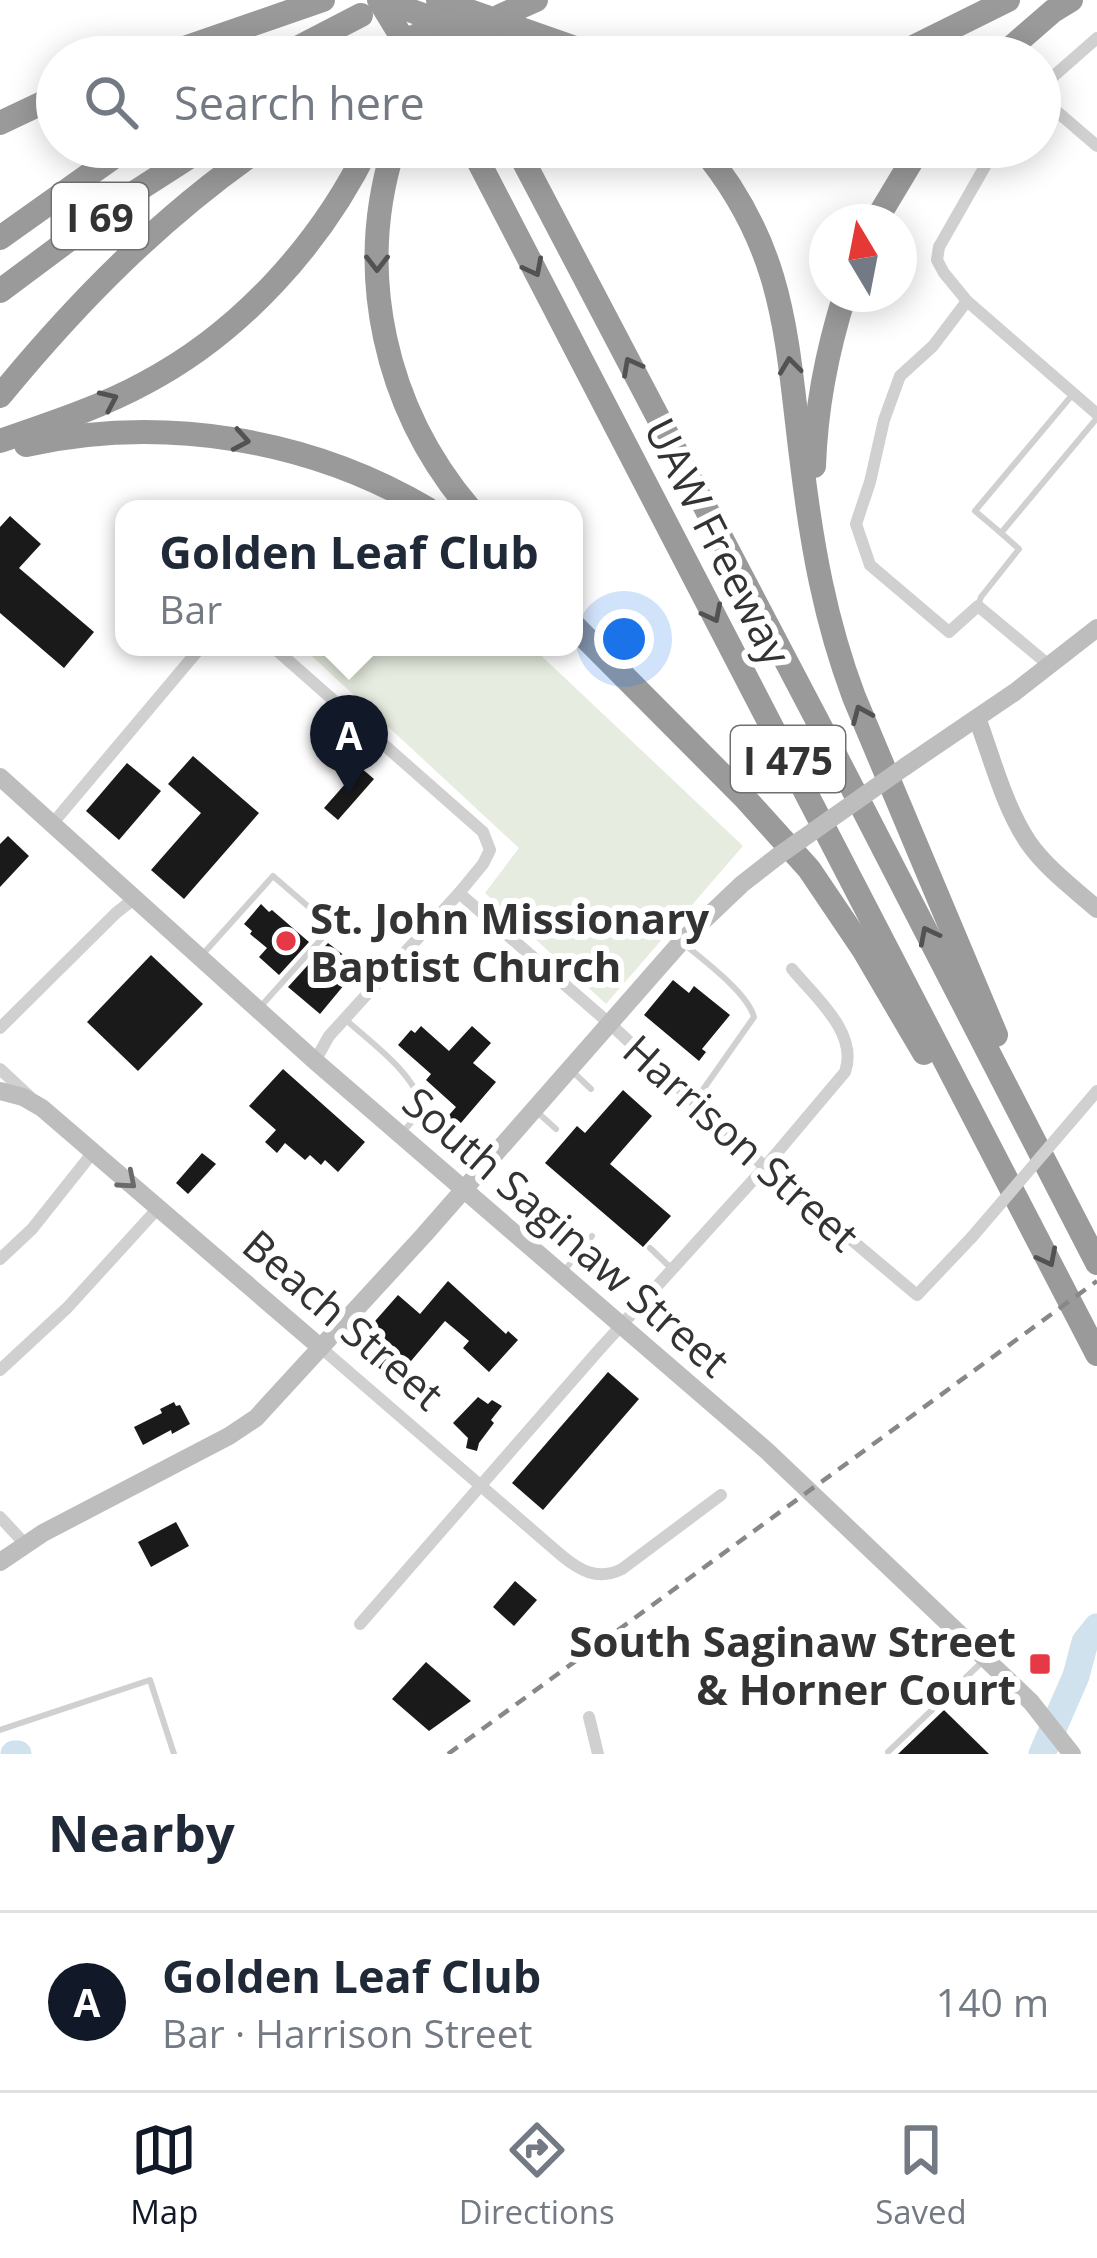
<!DOCTYPE html>
<html lang="en">
<head>
<meta charset="utf-8">
<style>
  :root { --surface:#fff; --page:#f6f6f7; --text:#1f2937; --muted:#747a83; --line:#e0e1e3; --accent:#111827 }
  body { margin:0; font-family:"Open Sans",sans-serif; background:var(--page); color:var(--text) }
  .compass { position:absolute; left:809px; top:204px; width:108px; height:108px; border-radius:50%; background:var(--surface); box-shadow:0 6px 30px #0003; rotate:350deg }
  .you { position:absolute; left:624px; top:639px; width:42px; height:42px; margin:-30px; border:9px solid #fff; border-radius:50%; background:#1a73e8; box-shadow:0 0 0 18px #1a73e833 }
  .badge { display:grid; place-items:center; width:78px; height:78px; border-radius:50%; background:var(--accent); color:#fff; font-size:39px; font-weight:700 }
  .pin { position:absolute; translate:-50% -99px; filter:drop-shadow(0 3px 6px #0008) }
  .pin::after { content:''; position:absolute; top:63px; width:42px; height:36px; background:inherit; clip-path:polygon(0 0,100% 0,50% 100%) }
  .popup { position:absolute; left:115px; top:500px; width:468px; height:156px; box-sizing:border-box; display:grid; place-content:center; border-radius:24px; background:var(--surface); filter:drop-shadow(0 3px 9px #0005); font-size:39px; white-space:nowrap; color:var(--muted) }
  .popup b { font-size:45px; color:var(--text) }
  .popup::after { content:''; position:absolute; left:50%; top:100%; margin-left:-24px; border:24px solid transparent; border-top-color:var(--surface) }
  .list { margin:0; padding:0; list-style:none }
  h2 { display:flex; justify-content:space-between; align-items:center; height:156px; margin:0; padding:0 48px; font-size:51px }
  h2 small { font-size:39px; font-weight:400; color:var(--muted) }
  .list li { display:grid; grid-template-columns:78px 1fr auto; gap:36px; align-items:center; box-sizing:border-box; height:180px; padding:0 48px; border-top:3px solid var(--line) }
  .list b { display:block; font-size:45px; white-space:nowrap }
  .list p { margin:0; font-size:39px; white-space:nowrap; color:var(--muted) }
  .list em { font-size:39px; font-style:normal; color:var(--muted) }
  .icon { flex:none; width:66px; height:66px; fill:none; stroke:currentColor; stroke-width:2; stroke-linecap:round; stroke-linejoin:round }
  .map { position:relative; flex:none; width:1097px; height:1754px; overflow:hidden }
  .search { position:absolute; background:var(--surface); box-shadow:0 6px 30px #0003; left:36px; right:36px; top:36px; height:132px; display:flex; align-items:center; gap:30px; box-sizing:border-box; padding:0 42px; border-radius:66px; color:var(--muted); font-size:45px }
  .sheet { height:336px; background:var(--surface) }
  nav { display:flex; justify-content:space-around; align-items:center; box-sizing:border-box; height:168px; border-top:3px solid var(--line); background:var(--surface); font-size:33px; color:var(--muted) }
  nav a { display:grid; justify-items:center; gap:6px }
  nav .on { color:var(--accent) }
  .map>svg:first-child { display:block }
  .green { fill:#e6ecdf }
  .lines { fill:none; stroke-linecap:round; stroke-linejoin:round }
  .river { stroke:#cfe2ee; stroke-width:27 }
  .building { fill:#1a1a1a }
  .lane { stroke:#d0d0d0; stroke-width:6 }
  .street { stroke:#d0d0d0; stroke-width:12 }
  .secondary { stroke:#bdbdbd; stroke-width:18 }
  .highway { stroke:#9a9a9a; stroke-width:24 }
  .rail { stroke:#888; stroke-width:4.5; stroke-dasharray:12 9; stroke-linecap:butt }
  .street-bridge { stroke:#d0d0d0; stroke-width:12 }
  .secondary-bridge { stroke:#bdbdbd; stroke-width:18 }
  .highway-bridge { stroke:#9a9a9a; stroke-width:24 }
  .oneway { stroke:#525252 }
  .oneway2 { stroke:#6a6a6a }
  .poi-dot { fill:#e63946; stroke:#fff; stroke-width:4.5 }
  .labels { text-anchor:middle; dominant-baseline:central; stroke-width:12; stroke-linejoin:round; paint-order:stroke }
  .shield { fill:#fff; stroke:#707070; stroke-width:3 }
  .shield-label { font-size:39px; font-weight:bold; fill:#333 }
  .street-label { font-size:42px; fill:#333; stroke:#fff }
  .poi-label { font-size:42px; font-weight:bold; fill:#333; stroke:#fff; text-anchor:start }
</style>
</head>
<body>
<div class="map">
<svg width="1097" height="1754" viewBox="0 0 1097 1754">
  <rect width="100%" height="100%" fill="#fff"/>
  <path class="green" d="M302,647h230l211,199 -137,158 -121,-111 34,-45z"/>
  <g class="lines">
    <g class="river">
      <path d="M14,1754h4"/>
      <path d="M1042,1754l34,-78 9,-34 12,-15"/>
    </g>
  </g>
  <g class="building">
    <path d="M10,516l31,28 -22,24 75,64 -30,36 -64,-55v-86z"/>
    <path d="M193,756l66,57 -75,86 -33,-29 50,-57 -33,-29z"/>
    <path d="M127,763l34,28 -42,49 -33,-29z"/>
    <path d="M360,767l14,12 -36,41 -14,-12z"/>
    <path d="M8,836l21,20 -29,31v-43z"/>
    <path d="M261,904l8,8 3,-2 37,32 -30,33 -20,-18 8,-9 -17,-14 2,-3 -8,-7z"/>
    <path d="M328,943l31,24 -39,47 -32,-27z"/>
    <path d="M151,955l52,49 -65,67 -51,-49z"/>
    <path d="M673,980l16,13 5,-7 36,29 -28,34 4,3 -7,9 -55,-46z"/>
    <path d="M421,1026l28,25 23,-25 19,17 -18,20 23,19 -42,49 -11,-9 13,-15 -30,-27 5,-6 -33,-29 13,-15 4,3z"/>
    <path d="M283,1069l82,73 -27,30 -13,-12 -4,5 -11,-10 -5,5 -20,-17 -8,10 -12,-11 11,-12 -27,-24z"/>
    <path d="M623,1090l29,26 -42,48 61,52 -28,31 -98,-84 32,-37 8,7z"/>
    <path d="M202,1153l14,11 -28,30 -12,-11z"/>
    <path d="M448,1281l58,53 2,-3 10,9 -29,32 -26,-24 6,-7 -24,-20 -51,60 -41,-35 45,-51 22,19z"/>
    <path d="M608,1372l31,27 -96,111 -31,-27z"/>
    <path d="M478,1397l10,7 4,-4 10,6 -11,14 3,3 -15,20 -2,8 -11,-3 2,-10 -15,-15z"/>
    <path d="M174,1402l2,4 4,-1 10,19 -18,10 -1,-4 -28,15 -9,-18 28,-14 -2,-4z"/>
    <path d="M176,1522l13,24 -38,21 -13,-25z"/>
    <path d="M515,1581l22,19 -23,26 -21,-19z"/>
    <path d="M426,1662l45,39 -42,30 -37,-32z"/>
    <path d="M944,1710l45,44h-91z"/>
  </g>
  <g class="lines">
    <g class="lane">
      <path d="M1073,394l-98,117 26,22 96,-115"/>
      <path d="M979,603l2,-6 38,-48 -18,-16"/>
      <path d="M683,943c21,18 64,49 71,74l-59,84"/>
      <path d="M203,954l70,-78 59,51 -70,78"/>
      <path d="M345,1019c25,23 73,56 77,91l-20,23"/>
      <path d="M572,1071l19,18"/>
      <path d="M536,1111l20,18"/>
      <path d="M650,1248l22,21"/>
      <path d="M564,1271l28,-35"/>
      <path d="M0,1730l150,-50 24,74"/>
      <path d="M888,1752l93,-89"/>
    </g>
    <g class="street">
      <path d="M1040,88l57,-50"/>
      <path d="M1040,97l57,49"/>
      <path d="M996,147l-57,100 -2,13 7,13 23,28 130,113"/>
      <path d="M967,301l-34,45 -33,30 -16,44 -14,62 -14,42 14,41 79,67 29,-26 72,60"/>
      <path d="M273,647l210,185 7,18 -7,14 -24,29 -130,143 -14,25"/>
      <path d="M53,823l148,-176"/>
      <path d="M459,893l150,130 156,144 152,128 55,-58"/>
      <path d="M0,1028l116,-115 19,-15"/>
      <path d="M0,1069l30,28"/>
      <path d="M0,1259l32,-30 62,-78"/>
      <path d="M320,1347l241,208c19,16 37,26 61,14l99,-74"/>
      <path d="M0,1370l67,-62 92,-101"/>
      <path d="M0,1517l25,27"/>
      <path d="M360,1624l238,-273 167,-184 80,-95c14,-39 -30,-75 -53,-103"/>
      <path d="M589,1717l9,37"/>
    </g>
    <g class="secondary">
      <path d="M977,718c15,40 27,88 51,124 18,26 45,46 69,67"/>
      <path d="M906,766l109,-74 82,-64"/>
      <path d="M0,777l315,284 452,390 264,251 41,52"/>
      <path d="M0,1091l23,6 19,11 278,239"/>
      <path d="M0,1562l43,-29 186,-97 27,-18 168,-183 257,-293 61,-58 36,-28"/>
    </g>
    <g class="highway">
      <path d="M379,0l35,57"/>
      <path d="M500,16l36,-16"/>
      <path d="M158,57l165,-57"/>
      <path d="M280,57l81,-42"/>
      <path d="M893,57l115,-57"/>
      <path d="M1000,57l53,-46 18,-11"/>
      <path d="M0,123l57,-27"/>
      <path d="M394,147c-40,126 -9,262 76,362"/>
      <path d="M471,147l626,1207"/>
      <path d="M516,147l311,592 270,524"/>
      <path d="M701,147c86,103 85,192 101,317 10,82 23,156 52,233l142,338"/>
      <path d="M875,222l45,-75"/>
      <path d="M0,238l128,-91"/>
      <path d="M0,291l121,-90 84,-54"/>
      <path d="M0,396c78,-95 161,-179 262,-249"/>
      <path d="M0,441c49,-17 99,-33 145,-58 95,-50 176,-139 223,-236"/>
      <path d="M26,445c136,-30 282,-7 402,64"/>
      <path d="M814,466c2,-60 13,-115 31,-172"/>
      <path d="M574,626l170,171 65,72 54,80 61,104"/>
    </g>
    <path class="rail" d="M448,1754l649,-473"/>
    <path class="street-bridge" d="M972,1237l125,-146"/>
    <path class="secondary-bridge" d="M778,856l128,-90"/>
    <g class="highway-bridge">
      <path d="M381,0l160,57"/>
      <path d="M438,0l163,57"/>
      <path d="M380,52l69,-31"/>
      <path d="M415,57l57,-28"/>
    </g>
  </g>
  <defs><path id="oneway-chevron" d="M-2-3.5L2.5 0L-2 3.5" fill="none" stroke-width="1.6" stroke-linecap="round" stroke-linejoin="round" transform="scale(3)"/></defs>
  <g class="oneway">
    <use href="#oneway-chevron" transform="translate(377 263) rotate(90)"/>
    <use href="#oneway-chevron" transform="translate(534 268) rotate(63)"/>
    <use href="#oneway-chevron" transform="translate(631 366) rotate(-118)"/>
    <use href="#oneway-chevron" transform="translate(790 366) rotate(-97)"/>
    <use href="#oneway-chevron" transform="translate(109 400) rotate(-24)"/>
    <use href="#oneway-chevron" transform="translate(241 440) rotate(10)"/>
    <use href="#oneway-chevron" transform="translate(713 614) rotate(63)"/>
    <use href="#oneway-chevron" transform="translate(861 714) rotate(-113)"/>
    <use href="#oneway-chevron" transform="translate(928 935) rotate(-117)"/>
    <use href="#oneway-chevron" transform="translate(1048 1258) rotate(63)"/>
  </g>
  <use class="oneway2" href="#oneway-chevron" transform="translate(128 1181) rotate(41)"/>
  <g class="poi-dot">
    <circle cx="286" cy="941" r="12"/>
    <rect x="1028" y="1652" width="24" height="24" rx="6"/>
  </g>
  <g class="labels">
    <g class="shield">
      <rect x="52" y="183" width="96" height="66" rx="9"/>
      <rect x="731" y="726" width="114" height="66" rx="9"/>
    </g>
    <g class="shield-label">
      <text x="100" y="216">I 69</text>
      <text x="788" y="759">I 475</text>
    </g>
    <g class="street-label">
      <text transform="translate(719 541) rotate(63)">UAW Freeway</text>
      <text transform="translate(742 1142) rotate(42)">Harrison Street</text>
      <text transform="translate(567 1231) rotate(41)">South Saginaw Street</text>
      <text transform="translate(344 1319) rotate(41)">Beach Street</text>
    </g>
    <g class="poi-label">
      <text x="310" y="917">St. John Missionary<tspan x="310" dy="48">Baptist Church</tspan></text>
      <text x="1016" y="1640" text-anchor="end">South Saginaw Street<tspan x="1016" dy="48">&amp; Horner Court</tspan></text>
    </g>
  </g>
</svg>
<svg class="compass" viewBox="-18 -18 36 36"><path d="M0-13l5 13h-10z" fill="#e53935"/><path d="M0 13l5-13h-10z" fill="#747a83"/></svg>
<div class="you"></div>
<div class="pin badge" style="left:349px;top:794px">A</div>
<div class="popup"><b>Golden Leaf Club</b>Bar</div>
<div class="search"><svg class="icon" aria-label="search" viewBox="0 0 24 24"><circle cx="10" cy="10" r="6"/><path d="M15 15l6 6"/></svg>Search here</div>
</div>
<section class="sheet">
<h2>Nearby<small></small></h2>
<ul class="list">
<li><span class="badge">A</span><div><b>Golden Leaf Club</b><p>Bar · Harrison Street</p></div><em>140 m</em></li>
</ul>
</section>
<nav>
<a class="on"><svg class="icon" aria-label="map" viewBox="0 0 24 24"><path d="M3 6l6-2 6 2 6-2v14l-6 2-6-2-6 2zM9 4v14M15 6v14"/></svg>Map</a>
<a><svg class="icon" aria-label="directions" viewBox="0 0 24 24"><path d="M12 3l9 9-9 9-9-9zM9 14v-3h6M13 9l2 2-2 2"/></svg>Directions</a>
<a><svg class="icon" aria-label="saved" viewBox="0 0 24 24"><path d="M7 4h10v16l-5-4-5 4z"/></svg>Saved</a>
</nav>
</body>
</html>
